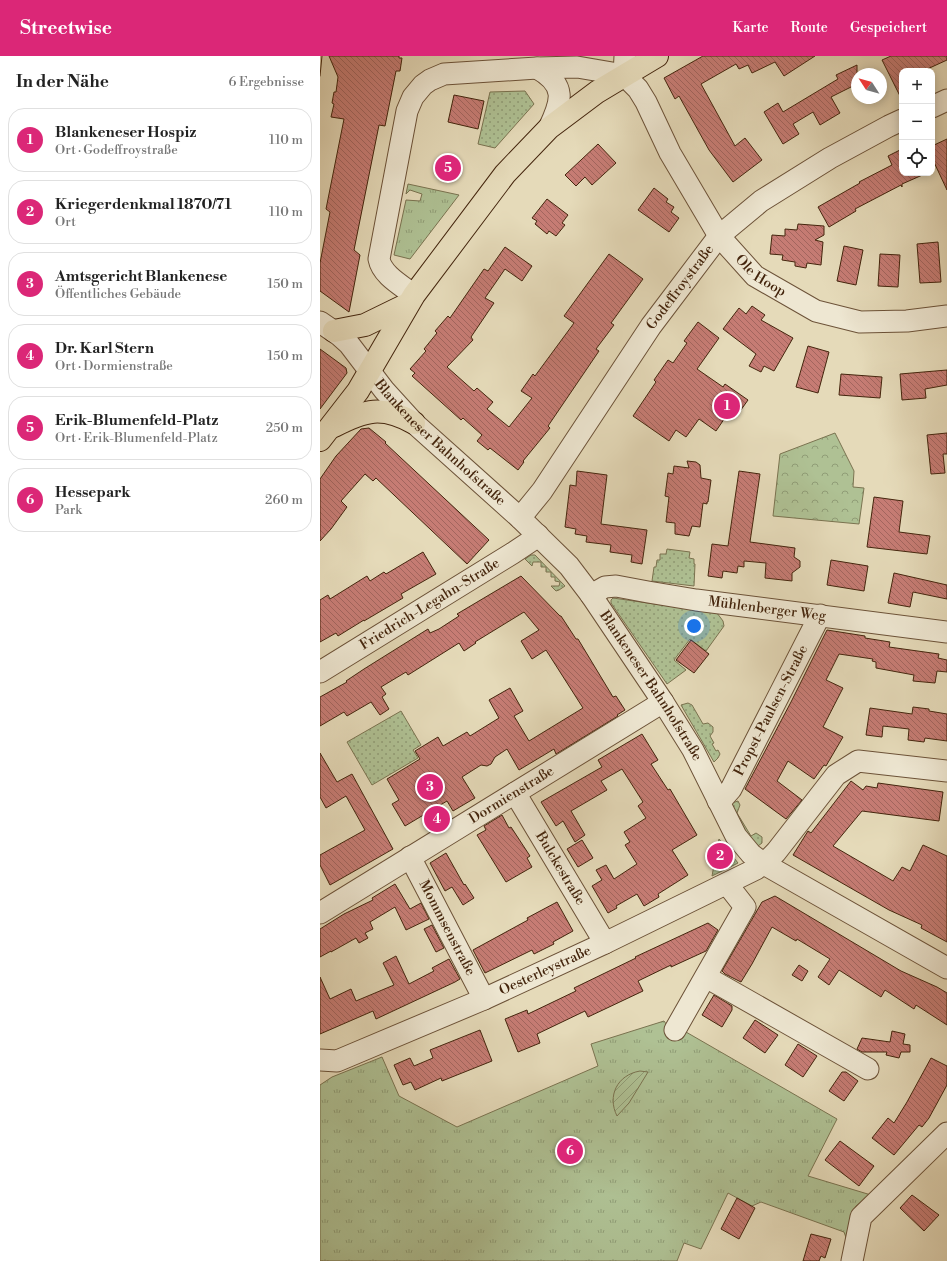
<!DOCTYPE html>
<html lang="de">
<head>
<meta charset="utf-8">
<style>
  :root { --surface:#fff; --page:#f6f6f6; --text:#222; --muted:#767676; --line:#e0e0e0; --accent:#db2777 }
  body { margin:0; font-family:"Libre Bodoni",serif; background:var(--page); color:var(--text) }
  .controls { position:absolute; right:12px; top:12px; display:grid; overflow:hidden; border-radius:8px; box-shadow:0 2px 10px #0003 }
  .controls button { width:36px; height:36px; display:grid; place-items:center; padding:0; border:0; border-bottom:1px solid var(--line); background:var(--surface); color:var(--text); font:20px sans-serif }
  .compass { position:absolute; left:531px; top:12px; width:36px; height:36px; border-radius:50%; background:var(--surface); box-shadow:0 2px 10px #0003; rotate:306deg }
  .you { position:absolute; left:374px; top:570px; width:14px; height:14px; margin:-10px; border:3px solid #fff; border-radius:50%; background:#1a73e8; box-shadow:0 0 0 6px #1a73e833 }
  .badge { display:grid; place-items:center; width:26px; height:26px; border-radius:50%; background:var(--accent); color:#fff; font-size:13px; font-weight:700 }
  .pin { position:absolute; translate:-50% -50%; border:2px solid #fff; box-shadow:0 1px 4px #0006 }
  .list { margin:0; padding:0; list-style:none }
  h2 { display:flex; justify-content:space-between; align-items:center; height:52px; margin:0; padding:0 16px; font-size:17px }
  h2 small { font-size:13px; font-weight:400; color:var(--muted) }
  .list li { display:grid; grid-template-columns:26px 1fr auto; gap:12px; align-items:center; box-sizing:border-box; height:64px; margin:0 8px 8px; padding:0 8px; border:1px solid var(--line); border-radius:16px }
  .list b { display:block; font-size:15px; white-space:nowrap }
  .list p { margin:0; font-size:13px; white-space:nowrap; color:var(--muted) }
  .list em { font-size:13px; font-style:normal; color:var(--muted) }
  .icon { flex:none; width:22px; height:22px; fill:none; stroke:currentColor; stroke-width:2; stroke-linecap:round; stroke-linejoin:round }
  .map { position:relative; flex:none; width:627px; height:1205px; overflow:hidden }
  header { display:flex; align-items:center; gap:24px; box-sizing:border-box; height:56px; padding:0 20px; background:var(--accent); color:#fff }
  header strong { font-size:19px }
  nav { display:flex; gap:22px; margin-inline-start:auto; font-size:14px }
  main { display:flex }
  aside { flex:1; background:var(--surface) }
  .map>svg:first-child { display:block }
  .grass { fill:url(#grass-dots); stroke:#7a7350 }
  .forest { fill:url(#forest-crowns); stroke:#7a7350 }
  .park { fill:url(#park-tufts); stroke:#7a7350 }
  .garden { fill:url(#garden-furrows); stroke:#7a7350 }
  .building { fill:url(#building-back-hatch); stroke:#44250d }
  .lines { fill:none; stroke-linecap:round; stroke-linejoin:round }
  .minor-casing { stroke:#6c5238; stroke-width:23 }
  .major-casing { stroke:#44250d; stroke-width:24 }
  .minor { stroke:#eee7d2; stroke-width:21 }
  .major { stroke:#e5dab9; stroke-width:22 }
  .tram { stroke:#44250d; stroke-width:1 }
  .labels { text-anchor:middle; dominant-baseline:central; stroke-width:3; stroke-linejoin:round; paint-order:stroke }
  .street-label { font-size:14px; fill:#44250d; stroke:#eee7d2 }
</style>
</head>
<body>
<header>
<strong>Streetwise</strong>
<nav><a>Karte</a><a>Route</a><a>Gespeichert</a></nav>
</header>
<main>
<aside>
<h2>In der Nähe<small>6 Ergebnisse</small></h2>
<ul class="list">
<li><span class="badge">1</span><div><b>Blankeneser Hospiz</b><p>Ort · Godeffroystraße</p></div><em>110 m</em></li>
<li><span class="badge">2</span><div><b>Kriegerdenkmal 1870/71</b><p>Ort</p></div><em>110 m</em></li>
<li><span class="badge">3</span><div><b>Amtsgericht Blankenese</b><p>Öffentliches Gebäude</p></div><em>150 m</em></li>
<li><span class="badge">4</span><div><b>Dr. Karl Stern</b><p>Ort · Dormienstraße</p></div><em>150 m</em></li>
<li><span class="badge">5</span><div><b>Erik-Blumenfeld-Platz</b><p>Ort · Erik-Blumenfeld-Platz</p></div><em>250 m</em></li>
<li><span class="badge">6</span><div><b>Hessepark</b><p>Park</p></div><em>260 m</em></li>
</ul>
</aside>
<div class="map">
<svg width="627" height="1205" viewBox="0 0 627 1205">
  <defs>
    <pattern id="grass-dots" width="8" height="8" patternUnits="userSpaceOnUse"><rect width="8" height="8" fill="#afc194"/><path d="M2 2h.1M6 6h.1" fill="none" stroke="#909d77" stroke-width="1.8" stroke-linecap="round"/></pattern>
    <pattern id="forest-crowns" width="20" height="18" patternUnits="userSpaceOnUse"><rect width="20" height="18" fill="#afc194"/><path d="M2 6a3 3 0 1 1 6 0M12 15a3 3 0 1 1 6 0" fill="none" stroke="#909d77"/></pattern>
    <pattern id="park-tufts" width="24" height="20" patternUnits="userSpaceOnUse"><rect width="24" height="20" fill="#afc194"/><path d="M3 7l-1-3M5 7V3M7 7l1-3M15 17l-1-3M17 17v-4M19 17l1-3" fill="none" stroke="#909d77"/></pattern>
    <pattern id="garden-furrows" width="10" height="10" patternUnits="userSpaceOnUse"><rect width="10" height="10" fill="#afc194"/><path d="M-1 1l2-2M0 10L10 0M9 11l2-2" fill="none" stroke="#909d77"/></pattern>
    <pattern id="building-back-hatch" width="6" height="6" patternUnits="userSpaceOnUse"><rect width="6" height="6" fill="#c67c74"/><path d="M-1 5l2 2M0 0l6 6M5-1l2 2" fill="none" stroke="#a2655e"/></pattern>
  </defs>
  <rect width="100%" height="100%" fill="#e5dab9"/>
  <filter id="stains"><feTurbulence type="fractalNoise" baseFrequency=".005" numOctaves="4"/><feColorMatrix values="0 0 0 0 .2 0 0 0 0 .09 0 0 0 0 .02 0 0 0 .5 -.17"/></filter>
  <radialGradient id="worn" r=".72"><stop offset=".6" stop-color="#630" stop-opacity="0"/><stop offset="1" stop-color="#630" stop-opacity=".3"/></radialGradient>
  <g class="grass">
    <path d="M205,35l9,13 -39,44 -17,-4 12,-52z"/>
    <path d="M347,493l23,3 -1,6 5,1v5h1l-1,22 -42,-5 2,-14h2l1,-7h3v-6h6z"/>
    <path d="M211,499h4l30,31 -6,4 -3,1 -5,-5h8l1,-4 -5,-1v-4h-4v-5h-5v-5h-5v-5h-8l-1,4 -7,-7z"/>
    <path d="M293,542l104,15 6,8 1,5 -18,25 -16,-12 -16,21 12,10 -19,14 -56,-81v-3z"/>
    <path d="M368,647l4,2 11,19 5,-1 5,4v5l-3,4 4,7 -2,1 4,7 2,-1 2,4 -2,4 -4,4 -33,-57z"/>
    <path d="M81,655l20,34 -8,5 5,8 -46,27 -25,-43z"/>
    <path d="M418,745l2,4 -3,8 14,23 5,-3 6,4v6l-4,3 -9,-6 -20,-36z"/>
    <path d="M399,783l19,24 -26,13z"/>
  </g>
  <path class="forest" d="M515,377l19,38 -1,16 11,1 -5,36 -86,-8 7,-62z"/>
  <g class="park">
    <path d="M88,128l51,11 -49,64 -16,-4 12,-55 14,1 2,-7 -12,-4 -4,4z"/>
    <path d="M344,965l5,7 17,4 151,87 -29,57 63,19 -15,11 -8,37 -4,-11 -83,-30 -9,4 -24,-13 -27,56 -17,-6 -7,18h-357v-176l12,-8 50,-20 17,39 58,31 141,-61 -7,-22z"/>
  </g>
  <path class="garden" d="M320,1015l8,1 -19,31 -12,13c-10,-20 0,-41 23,-45z"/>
  <g class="building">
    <path d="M9,0h70v2h3l-2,13h-4l-11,55 -6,-1 -25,125 6,5 -11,57 -29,-21v-28l10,-51 -4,-3 18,-90 -13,-2 3,-13 -2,-1 2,-11h2l2,-15z"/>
    <path d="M383,0h112l-31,20 -9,-14 -23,11 -4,-8 -9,4 -3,-5 -35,20 34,62 10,-8 17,22 -29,22 -24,-32 -30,-54 -4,3 -11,-21z"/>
    <path d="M571,0h56v4l-24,11h-21v29l-20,-40z"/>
    <path d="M537,9v19l-26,13 9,16 -20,12 -7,-13 -20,12 6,10 -16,10 -19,-32 14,-9 5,9 55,-33 -2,-4z"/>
    <path d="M134,39l30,6 -6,28 -30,-7z"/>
    <path d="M627,83v51l-15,-32v-12z"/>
    <path d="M278,88l18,19 -24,22 -7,-8 -9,9 -11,-11z"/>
    <path d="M582,93v24h25l-25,11v3l-1,-2 -46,24 1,2 -27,16 -11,-20 42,-24 -1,-1 33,-17 -4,-9z"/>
    <path d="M334,132l14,11 -2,3 8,5 -3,5 8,6 -10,14 -31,-22z"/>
    <path d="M227,143l21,16 -6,8 3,2 -9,11 -7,-5 -2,3 -12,-10 2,-3 -5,-3z"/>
    <path d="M478,168l26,2v9l-9,5 8,2 -2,23 -14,-2 -1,5 -11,-2v-4l-13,-2 1,-5 -13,-1 2,-19 13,1v-7l12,1z"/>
    <path d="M618,186l3,40 -21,1 -3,-39z"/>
    <path d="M524,190l19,4 -7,35 -19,-4z"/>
    <path d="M185,191l27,19 -10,15 -17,-12 -20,29 9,5 -23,34 2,3 -26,27 27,24 3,-3 16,14 -6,7 22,18 23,-29 -11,-7 12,-17 2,2 39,-53 -10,-7 45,-62 34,25 -32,44 3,2 -18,24 3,2 -51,75 2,2 -27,33 1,1 -6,8 -28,-22 -2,2 -11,-9 5,-6 -19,-17 -2,2 -49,-44 3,-3 -5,-4 16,-18 -2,-2 13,-16 -2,-2 13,-15 2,2 34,-49 4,2z"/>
    <path d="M560,198l20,1 -2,32 -20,-1z"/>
    <path d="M432,250l13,9 -4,5 32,18 -19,33 -10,-5 -3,6 -12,-6 7,-12 -33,-25 16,-21 7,6z"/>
    <path d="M378,266l21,16 -22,31 26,18 2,-3 23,16 -10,14 -7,-5 -15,22 -17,-12 -13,18 -10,-7 -7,11 -36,-25 23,-34 -2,-2 14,-20 5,3 14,-20 -3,-2z"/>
    <path d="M488,290l21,6 -11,41 -22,-6z"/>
    <path d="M0,293l26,19 1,5 -27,36z"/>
    <path d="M627,314v15l-22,4 1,9 -24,2 -2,-26z"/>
    <path d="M521,318l41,3 -2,21 -41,-3z"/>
    <path d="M49,372l17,14 -1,1 104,97 -22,24 -91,-86 -3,3 -8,-7 -24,27 6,6 -16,22 -11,12v-62l16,-23 25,-27z"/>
    <path d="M627,377v21h-4l2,19 -14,1 -4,-39z"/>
    <path d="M367,405l9,1 4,3 1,13 10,2 -3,22h-1v2l-4,-1 -3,24 -8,-1 -3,10 -14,-2v-11l-9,-1 3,-25 -4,-1 3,-23 5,1 1,-8 15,2z"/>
    <path d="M257,415l30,4 -6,49 46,6 -5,34 -11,-2 1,-7 -22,-3 1,-7 -25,-3 1,-6 -12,-2 1,-5 -11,-2 5,-42 6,1z"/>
    <path d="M419,415l21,3 -10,68 45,6 -1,9 6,4v6l-8,6v8l-27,-3 1,-15 -22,-2v6l-6,-1 -1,7 -14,-2 -1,7 -14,-2 4,-32 16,2z"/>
    <path d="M554,441l29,4 -4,31 31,4 -3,18 -60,-7z"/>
    <path d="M103,496l13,22 -35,20 2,4 -39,23v-1l-26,16 -2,-3 -16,9v-42l8,-5 2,4 37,-23 3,5 14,-9 2,2z"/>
    <path d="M511,504l37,6 -4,25 -37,-6z"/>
    <path d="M574,517l53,12v14l-34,-7 -3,15 -22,-4z"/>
    <path d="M201,520l39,40h1l15,23h2l35,58 3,-1 9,14 -8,5 1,1 -62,38 -2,-5 -35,21 -12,-21 -12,8 -4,7 -4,2 -6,-1 -19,12 13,21 -22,13 -6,-10 -42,25 -13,-22 7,-4 -12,-21 33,-20 -5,-8 23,-14 5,9 24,-14 3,4 29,-18 -10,-18 21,-12 13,23 -9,5 15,25 54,-33 -37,-58 -14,9 -11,-18 18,-11 -15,-18 -49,30 1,1 -12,8 -5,-8 -51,32 -2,-3 -25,15 5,7 -4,3 7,12 -9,6 -9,-13 -24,14 -3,-4 -24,14v-29l27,-15 -1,-1 18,-12 64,-40 2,4 9,-4 20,-13 -2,-2z"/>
    <path d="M507,574l38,6v2l25,4 -1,5 50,7 -1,4 9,2v12l-10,-1 -2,12 -22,-2 1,-6 -38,-7v-6l-4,-1 1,-2 -34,-5 -13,26 17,8 -20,39 20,10 -17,29 -2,-1 -10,14 -26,-18 -11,20 25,19 -16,19 -41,-30 46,-87z"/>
    <path d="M371,584l18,14 -15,19 -18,-13z"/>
    <path d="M593,651l16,2v2l18,3v27l-22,-3 -1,4 -16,-2 1,-11 -26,-3 -1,11 -16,-2 4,-27 42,6z"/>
    <path d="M322,678l16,26 -7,4 17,26 2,-1 27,46 -25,15 16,25 -30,19 1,3 -15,9 -7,-12 -21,12 1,2 -9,5 -16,-27 10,-6 -6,-10 10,-5 8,14 23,-15 -12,-19 5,-3 -6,-10 22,-14 -8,-12 5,-4 -21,-33 -21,12 6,9 -36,21 14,24 -10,7 -12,-21 -7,5 -15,-24 61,-35 -4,-7z"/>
    <path d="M0,697l17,29 15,-8 41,75 -63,36 -10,-20v-10l45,-25 -19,-34 -20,12 -6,-11z"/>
    <path d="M531,725l12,9 3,-4 11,2 1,-5 65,9 -4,29 -77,-10 -29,35 60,35 9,-14 8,4 13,-26 24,11v86l-26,-14 1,-3 -33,-15 -96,-55 15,-24 3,2z"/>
    <path d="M182,759l7,13 2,-1 19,29 -3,2 5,9 -26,15 -29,-47 9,-5 -2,-4z"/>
    <path d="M262,784l11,18 -15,9 -11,-18z"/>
    <path d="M126,797l18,32 1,-1 9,14 -11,7 -11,-18 -7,4 -15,-28z"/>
    <path d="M75,828l15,25 11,-6 8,16 -23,11 -11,-23 -25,15 3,7 -8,4 3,5 -9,5 -3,-5 -25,14v-1l-11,6v-28l24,-15 29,-14 -1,-2z"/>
    <path d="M455,840l126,75 36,16 10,6v32l-31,-20 -2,4 -29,-19 -4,7 -42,-27 -10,15 -11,-8 12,-18 -33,-20 -1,2 -24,-14 -20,37 -11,18 -16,-8 -3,-3 40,-69z"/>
    <path d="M237,846l16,29 -20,11 1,2 -20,10 -2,-4 -47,23 -12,-23 55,-30 -1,-2z"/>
    <path d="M388,867l10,7 -12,21 -35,16v-2l-33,16 5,10 -55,26 -3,-6 -48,23 3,9 -22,9 -13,-33 22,-9 1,4 48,-23 -2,-3 62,-30 -1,-1z"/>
    <path d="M112,869l12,23 -8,4 -12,-23z"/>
    <path d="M76,900l13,28 25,-13 -2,-3 17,-9 11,20 -5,3 -79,37 -3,-8 -53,23v-57l10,22 21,-10 5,12 38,-16 -11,-22z"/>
    <path d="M479,909l9,6 -6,10 -10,-6z"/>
    <path d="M394,939l18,11v4l-10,17 -20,-12z"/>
    <path d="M435,964l23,15 -13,18 -22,-15z"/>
    <path d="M160,974l12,31 -50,20 -1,-3 -26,12 -4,-8 -8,3 -9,-20 16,-7 4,8 19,-8 -3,-8z"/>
    <path d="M572,975l13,3 -2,10 7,1v7h-9l-2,6 -13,-3 1,-3h-25l-5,-3 5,-11 28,4z"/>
    <path d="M478,988l19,12 -14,21 -18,-12z"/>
    <path d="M611,1002l16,8v19l-18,33 -7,9 -3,-2 -25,30 -22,-17 16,-20 6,5 13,-21z"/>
    <path d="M522,1016h4l12,9 -14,20 -15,-10z"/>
    <path d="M520,1085l34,25 -15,20 -34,-26z"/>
    <path d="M592,1139l27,20 -15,16 -24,-23z"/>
    <path d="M417,1142l18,10 -16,31 -18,-10z"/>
    <path d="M491,1178l20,5 -6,19 -4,-2 -2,5h-16z"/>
  </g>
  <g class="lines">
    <g class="minor-casing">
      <g id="minor">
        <path d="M217,12c30,17 25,33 12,60"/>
        <path id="s1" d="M304,19l14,14 8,13 24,51 49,83 36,40 61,35 44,11 47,-1 40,-5"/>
        <path d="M304,19l1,-19"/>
        <path d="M612,51l15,-7"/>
        <path d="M94,239c-13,-10 -32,-20 -35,-36l28,-148 6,-14 10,-12 7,-5 14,-6 93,-6 40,-1 47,8"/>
        <path id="s2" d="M0,266l19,13 10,9 35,46 30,33 106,95 49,48 22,29 72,107 30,48 43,86 15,18 13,10 183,104"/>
        <path id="s3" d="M200,462l22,-27 109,-165 68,-90 42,-35 69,-43 59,-32 13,-6"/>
        <path id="s4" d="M271,539l14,-8 11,-1 32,6 48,8 251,32"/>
        <path id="s5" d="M0,616l193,-119 18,-12 7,-6"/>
        <path id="s6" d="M195,737l90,150"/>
        <path id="s7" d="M398,745l6,-4 7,-8 89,-174"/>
        <path id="s8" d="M90,801l74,142"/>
        <path id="s9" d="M0,857l343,-211"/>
        <path d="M386,921l162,92"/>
        <path d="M355,974l70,-123 -18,-23"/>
        <path id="s10" d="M0,1004l17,1 147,-62 121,-56 151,-74 14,-11 6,-6 60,-77 22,-14 89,10"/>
        <path d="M532,1205l9,-44 86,-84"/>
      </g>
    </g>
    <g class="major-casing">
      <g id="major">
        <path d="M14,275l31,-6 43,-21"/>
        <path d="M14,370c31,-16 48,-21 80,-3"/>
        <path d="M0,384l38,-49 56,-96 91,-121 44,-46 48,-36 60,-36"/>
      </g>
    </g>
    <use href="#minor" class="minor"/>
    <use href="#major" class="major"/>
    <path class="tram" d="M0,20l2,-20"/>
  </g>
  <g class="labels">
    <g class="street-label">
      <text stroke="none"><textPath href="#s1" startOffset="246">Ole Hoop</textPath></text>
      <text stroke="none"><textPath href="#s3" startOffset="281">Godeffroystraße</textPath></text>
      <text stroke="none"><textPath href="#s2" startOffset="171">Blankeneser Bahnhofstraße</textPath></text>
      <text stroke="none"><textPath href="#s5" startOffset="129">Friedrich-Legahn-Straße</textPath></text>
      <text stroke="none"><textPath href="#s4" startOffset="180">Mühlenberger Weg</textPath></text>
      <text stroke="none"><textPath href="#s2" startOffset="495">Blankeneser Bahnhofstraße</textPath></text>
      <text stroke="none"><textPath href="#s7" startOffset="106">Propst-Paulsen-Straße</textPath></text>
      <text stroke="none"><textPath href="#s9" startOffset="225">Dormienstraße</textPath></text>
      <text stroke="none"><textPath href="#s6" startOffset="88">Bulckestraße</textPath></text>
      <text stroke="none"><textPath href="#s8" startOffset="80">Mommsenstraße</textPath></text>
      <text stroke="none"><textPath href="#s10" startOffset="244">Oesterleystraße</textPath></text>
    </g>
  </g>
  <rect width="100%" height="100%" filter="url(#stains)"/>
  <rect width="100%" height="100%" fill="url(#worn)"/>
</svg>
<div class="controls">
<button>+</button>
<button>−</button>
<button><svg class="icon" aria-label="locate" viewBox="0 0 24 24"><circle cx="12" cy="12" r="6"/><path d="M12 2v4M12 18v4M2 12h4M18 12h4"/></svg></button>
</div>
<svg class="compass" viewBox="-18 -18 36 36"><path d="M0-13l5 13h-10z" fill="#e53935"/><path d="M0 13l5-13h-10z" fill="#767676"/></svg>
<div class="you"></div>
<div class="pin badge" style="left:407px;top:350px">1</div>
<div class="pin badge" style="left:400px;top:800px">2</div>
<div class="pin badge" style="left:110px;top:731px">3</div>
<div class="pin badge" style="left:117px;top:763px">4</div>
<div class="pin badge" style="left:128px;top:112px">5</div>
<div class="pin badge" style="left:250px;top:1095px">6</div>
</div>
</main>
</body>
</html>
